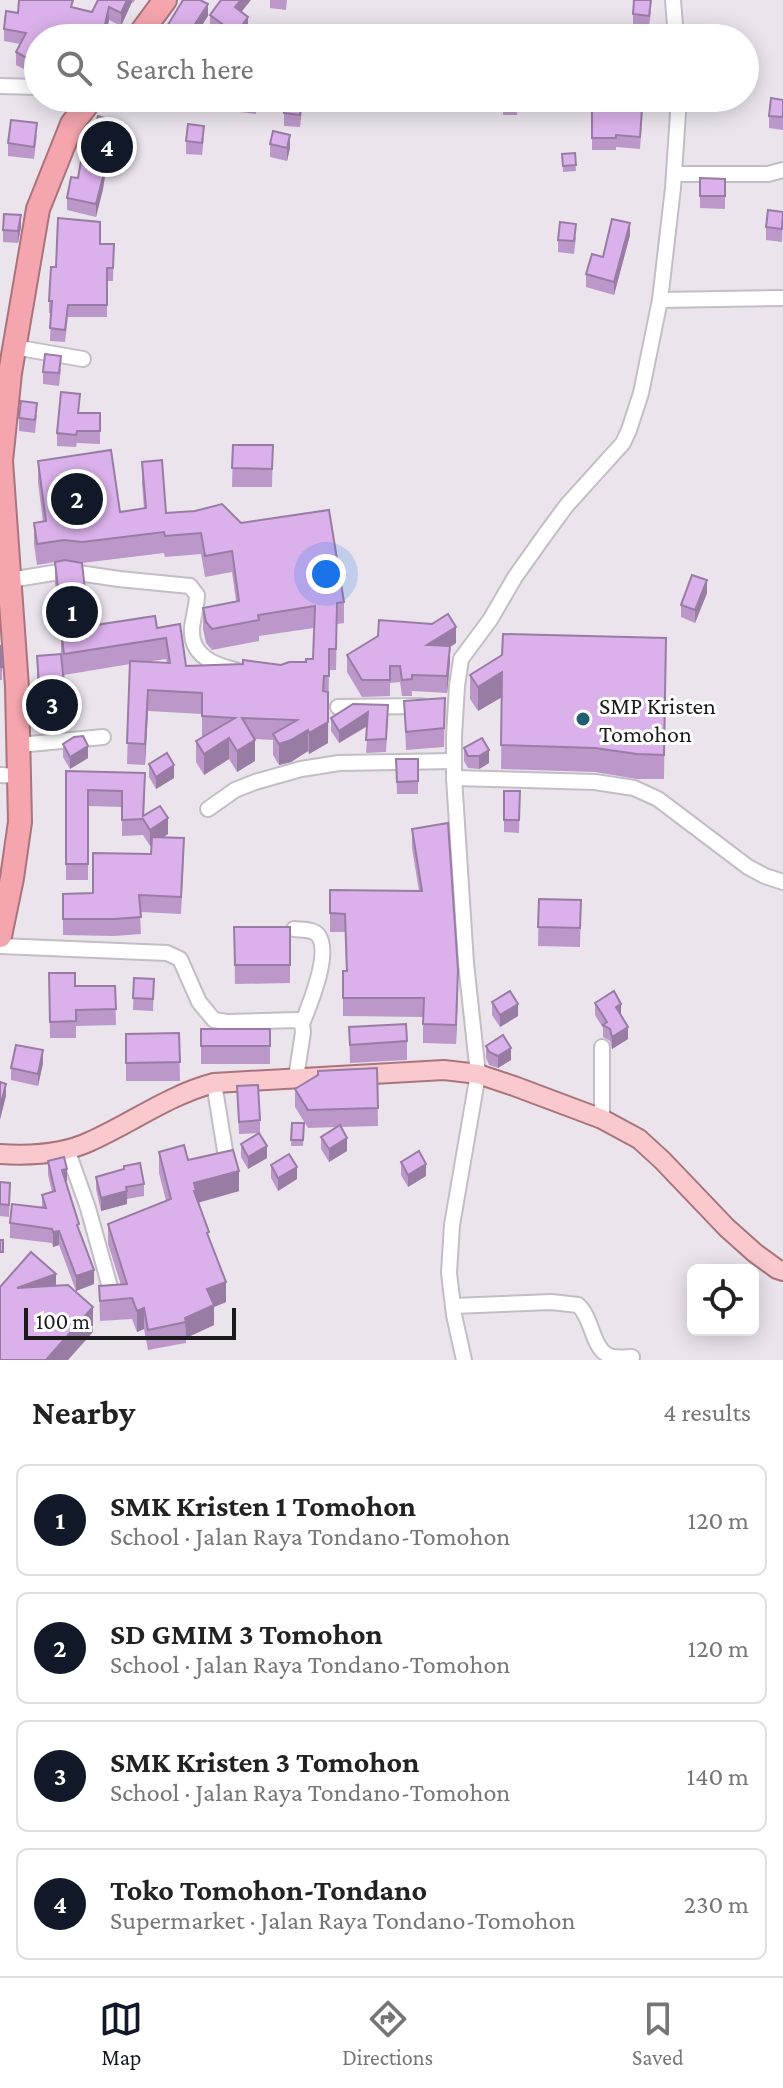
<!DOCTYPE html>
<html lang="en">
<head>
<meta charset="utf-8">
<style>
  :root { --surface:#fff; --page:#f2f2f2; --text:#222; --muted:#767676; --line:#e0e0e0; --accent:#111827 }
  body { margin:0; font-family:"Crimson Pro",serif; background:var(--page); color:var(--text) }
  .controls { position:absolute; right:24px; bottom:24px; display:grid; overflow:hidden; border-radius:12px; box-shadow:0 4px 20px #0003 }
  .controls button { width:72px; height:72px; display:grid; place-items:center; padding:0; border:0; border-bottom:2px solid var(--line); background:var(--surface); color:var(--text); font:40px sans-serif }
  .scale { position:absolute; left:24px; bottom:20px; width:212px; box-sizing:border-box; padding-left:8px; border:4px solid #1c1a1d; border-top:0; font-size:22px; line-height:28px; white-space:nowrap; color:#1c1a1d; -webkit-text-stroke:6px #fff; paint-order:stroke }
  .you { position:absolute; left:326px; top:574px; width:28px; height:28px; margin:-20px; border:6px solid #fff; border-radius:50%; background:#1a73e8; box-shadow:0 0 0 12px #1a73e833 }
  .badge { display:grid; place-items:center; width:52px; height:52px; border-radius:50%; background:var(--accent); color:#fff; font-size:26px; font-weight:700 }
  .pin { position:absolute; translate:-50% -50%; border:4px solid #fff; box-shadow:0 2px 8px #0006 }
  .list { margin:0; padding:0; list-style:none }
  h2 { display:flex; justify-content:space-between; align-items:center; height:104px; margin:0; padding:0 32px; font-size:34px }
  h2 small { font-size:26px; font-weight:400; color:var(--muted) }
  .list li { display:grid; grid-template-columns:52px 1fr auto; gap:24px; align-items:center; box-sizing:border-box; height:112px; margin:0 16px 16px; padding:0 16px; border:2px solid var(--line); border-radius:12px }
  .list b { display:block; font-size:30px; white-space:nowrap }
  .list p { margin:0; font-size:26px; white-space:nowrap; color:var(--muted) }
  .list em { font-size:26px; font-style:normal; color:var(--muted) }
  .icon { flex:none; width:44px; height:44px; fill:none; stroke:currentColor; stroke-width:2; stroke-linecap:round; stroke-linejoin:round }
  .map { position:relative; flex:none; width:783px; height:1360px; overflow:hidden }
  .search { position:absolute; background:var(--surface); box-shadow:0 4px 20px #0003; left:24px; right:24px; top:24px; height:88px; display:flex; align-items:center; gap:20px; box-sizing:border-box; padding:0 28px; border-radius:44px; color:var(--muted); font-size:30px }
  .sheet { height:616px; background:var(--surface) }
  nav { display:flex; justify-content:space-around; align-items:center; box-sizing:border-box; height:112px; border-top:2px solid var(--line); background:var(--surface); font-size:22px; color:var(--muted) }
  nav a { display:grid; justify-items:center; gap:4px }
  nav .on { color:var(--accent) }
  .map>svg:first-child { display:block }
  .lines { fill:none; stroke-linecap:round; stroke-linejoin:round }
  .minor-casing { stroke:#c3bdc6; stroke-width:18 }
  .major-casing { stroke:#a9747b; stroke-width:22 }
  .highway-casing { stroke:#a9747b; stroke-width:26 }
  .minor { stroke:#fff; stroke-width:14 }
  .major { stroke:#f9c9ce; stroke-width:18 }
  .highway { stroke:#f5a5ae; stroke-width:22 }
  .wall { fill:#bc98ca; fill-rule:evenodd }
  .shaded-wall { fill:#997ca4 }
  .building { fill:#dbb1eb; stroke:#997ca4; stroke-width:2 }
  .poi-dot { fill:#1f5f74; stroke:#fff; stroke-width:3 }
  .labels { text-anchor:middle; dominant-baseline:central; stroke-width:6; stroke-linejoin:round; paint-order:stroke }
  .poi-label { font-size:24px; fill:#1c1a1d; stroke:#fff; text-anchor:start }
</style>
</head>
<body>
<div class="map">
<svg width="783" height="1360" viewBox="0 0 783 1360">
  <rect width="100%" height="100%" fill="#ebe4ed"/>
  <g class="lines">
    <g class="minor-casing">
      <g id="minor">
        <path d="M673,0l3,38"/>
        <path d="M0,86l38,1"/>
        <path d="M675,174h93l15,-4"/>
        <path d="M660,300l123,-2"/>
        <path d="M14,347l69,12"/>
        <path d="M10,580l55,-9 54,8 71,7 7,9c0,11 -4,22 -5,33 -2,27 21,37 44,42"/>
        <path d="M338,707l84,-1"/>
        <path d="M19,745l84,-8"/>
        <path d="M0,775l19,1"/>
        <path d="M454,778l141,4 39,6 24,11 90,68 17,9 18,6"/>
        <path d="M208,809l27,-19 20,-8 46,-13 38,-6 115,-2"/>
        <path d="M294,929c8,1 19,0 24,6 14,18 -9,71 -16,89"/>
        <path d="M0,946l167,7 13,6 19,43 15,18 13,2 70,-2 5,4 1,8 -7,46"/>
        <path d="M214,1083l13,80"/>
        <path d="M602,1119v-72"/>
        <path d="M67,1149l21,59 23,83"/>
        <path d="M453,1306l98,-4 27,3c16,14 13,47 35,52 6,1 13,0 19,0"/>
        <path d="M464,1360l-10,-45 -5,-42 3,-48 26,-151 -12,-111 -12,-185v-42l3,-50 4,-27 29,-39 25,-43 32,-45 20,-27 56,-62 6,-13 12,-37 19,-93 13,-112 6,-90"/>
      </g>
    </g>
    <g class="major-casing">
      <path id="major" d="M0,1154c30,2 64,0 91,-13 42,-19 78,-46 123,-58l230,-13 34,4 36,12 88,33 37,20 23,21 65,68 28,25 22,16 6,2"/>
    </g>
    <g class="highway-casing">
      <g id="highway">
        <path d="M137,38l28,-38"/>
        <path d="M0,936l12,-58 8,-56 -3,-135 -16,-226 9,-88 28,-164 34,-85 20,-26"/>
      </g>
    </g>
    <use href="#minor" class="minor"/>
    <use href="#major" class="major"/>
    <use href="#highway" class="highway"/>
  </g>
  <g class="wall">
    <path d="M98,0h37l-2,3 -1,-1 -11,24 -12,-6 -4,18h-67l-1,39h-5l-6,-4v-3l-10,-5v-13l4,-8 -16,-3v-12l14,-16 55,-6 19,5z"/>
    <path d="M270,0h17l-1,10 -16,-2z"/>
    <path d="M651,11l-2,17 -16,-1v-13z"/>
    <path d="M241,12l7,18 -6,8h-19l-13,-10v-13z"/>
    <path d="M240,98h17l-1,16 -16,-2z"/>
    <path d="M258,98h23l-6,10z"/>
    <path d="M503,98h15l-1,17h-14z"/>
    <path d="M783,100v30l-14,-2v-12z"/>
    <path d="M592,106l50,16 -2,27 -24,-2v3h-24z"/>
    <path d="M302,110l-2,17 -16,-1v-13z"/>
    <path d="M37,135l-3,24 -26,-3v-13z"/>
    <path d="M125,137l-8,28 -10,-3 -4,27 -7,28 -29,-7v-12l11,-20 8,-23z"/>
    <path d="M204,138l-2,17 -16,-1v-13z"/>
    <path d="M270,144l20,4 -3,13 -17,-4z"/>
    <path d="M575,153l1,18 -13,1 -1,-18z"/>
    <path d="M700,178l25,1v30l-25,-1z"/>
    <path d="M783,212l-1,30 -16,-2v-13z"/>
    <path d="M21,227l-3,16 -15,-1v-12z"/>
    <path d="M630,235l-16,60 -28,-8v-13l17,-17z"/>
    <path d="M576,237l-2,17 -16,-2v-12z"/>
    <path d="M100,244h14l-1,37h-6v36h-39l-3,25 -15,-1 1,-28h-2v-12l7,-34z"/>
    <path d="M61,369l-2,17 -16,-2v-12z"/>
    <path d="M80,413h20v31l-23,-1 -1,4 -19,-1v-13z"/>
    <path d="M37,415l-2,18 -16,-2v-13z"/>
    <path d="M233,445h40l-1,42h-40z"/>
    <path d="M38,461l82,51 24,-3 -2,-26v-21l24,51 75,10 103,79v21l-7,1 -1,46h-7l-1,73 -19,11 -1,-3 -17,11 -12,3 -6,-10v-15l-18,-1v22l-18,11 -8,-13 -25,16 -8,-13v-21l6,-4v-23l-54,-3 -3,54 -18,-1 3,-100 -66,11 -3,-23v-21l-6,-48v-21l-18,3 -3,-21v-21l9,-1 -5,-40zM164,553l1,4 36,-3 4,23 27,-5 4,29 -33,7v21l3,14 6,7 47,-9v-5l55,-8 -1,31 -7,3 -25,3 -95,1 -6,-42 -23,4 -68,-2 -7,-63zM166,659l1,4 -21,-1z"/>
    <path d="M707,593l-12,30 -14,-6v-12z"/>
    <path d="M666,638l-2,141h-27l-42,-7 -94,-3 1,-72 -24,14 -8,-12v-24z"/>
    <path d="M456,643l-6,4v15l-3,31 -35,-2v5h-10l-2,-14 -10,1v13l-28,1 -15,-25v-17z"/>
    <path d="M0,646l2,21v13h-2z"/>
    <path d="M37,656l30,56v18l-26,3 -4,-58z"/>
    <path d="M445,698l-1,49 -38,3 -2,-49z"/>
    <path d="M388,717l-2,35 -20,1 2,-27 -29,17 -8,-12v-13z"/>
    <path d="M482,738l7,25 -10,6 -11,-1 -4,-7v-13z"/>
    <path d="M63,744l25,14 -18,11 -7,-12z"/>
    <path d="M396,759h22v35h-21z"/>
    <path d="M149,764l25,14 -18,11 -7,-12z"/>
    <path d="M66,771l79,18 -1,27 24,18 -5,3 21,18 -3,59 -41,-2 1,22 -27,2 -51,-1v-41l30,-1 58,-39 1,-10 -2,2 -7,-11 -21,1v-29l-34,-1v74h-22z"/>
    <path d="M504,791h16l-1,42 -15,-1z"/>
    <path d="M412,829l46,159 -2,56 -33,-1v-26l-80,-1v-45h3l-1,-39h-15v-42l89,1 -7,-43z"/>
    <path d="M539,899l42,1 -1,47 -42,-1z"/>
    <path d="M234,927h56v56l-55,1z"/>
    <path d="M49,973l26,13h40l1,39 -40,1v12h-26z"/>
    <path d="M134,978l20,1 -1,32 -20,-1z"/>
    <path d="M492,1002l26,14 -18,11 -8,-12z"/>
    <path d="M595,1003l26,12 7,24 -16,10 -2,-8 -7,-4v-9l-8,-13z"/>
    <path d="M349,1027l58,14v19l-57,3z"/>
    <rect x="201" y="1029" width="69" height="35"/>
    <path d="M179,1033l1,48h-54v-47z"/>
    <path d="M486,1046l25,14 -13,8 -9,-3 -3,-7z"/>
    <path d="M43,1063l-5,23 -27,-6v-12z"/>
    <path d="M377,1068l1,58 -37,1 6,24 -18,11 -8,-13v-12l16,-10 -29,1 -13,-21v-18z"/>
    <path d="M237,1086l23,34v13l-21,1z"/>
    <path d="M292,1123h12l-1,23h-12z"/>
    <path d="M241,1144l26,14 -19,11 -7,-12z"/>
    <path d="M159,1152l29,8 51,31 -41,12 28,99 -12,5v18l-28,13v5l-38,7 -4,-21 -7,3 -5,-13 -32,2 -1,-35 22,-1 -13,-41v-20l58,-23 -7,-28z"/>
    <path d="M48,1161l18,22 28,101 -18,7 -17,-46 -6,2 -1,-4 -42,-5v-15l32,-16v-12l10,-3 -4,-17z"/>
    <path d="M401,1162l25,14 -18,11 -7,-12z"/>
    <path d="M271,1165l26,14 -19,12 -7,-13z"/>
    <path d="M124,1169l20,15v12l-17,3v5l-26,7 -5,-22v-12z"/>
    <path d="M0,1182l10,14 -1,21 -9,-1z"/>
  </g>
  <g class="shaded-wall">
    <path d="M127,0h5v2l-11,24v-13z"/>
    <path d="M241,0h10l-16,20v-13z"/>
    <path d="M208,4v12l-14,22h-6v-3z"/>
    <path d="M109,7v13l-4,18h-2z"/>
    <path d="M248,17v13l-6,8h-6v-4z"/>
    <path d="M275,98h6l-6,10z"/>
    <path d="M125,125v12l-8,28v-13z"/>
    <path d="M290,135v13l-3,13v-13z"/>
    <path d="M107,149v13l-4,27 -7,28v-13z"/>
    <path d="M21,215v12l-3,16v-12z"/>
    <path d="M630,223v12l-16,60v-13z"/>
    <path d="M707,580v13l-12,30v-13z"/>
    <path d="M456,627v16l-6,4v15l-3,31v-17l-20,-31z"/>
    <path d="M502,672v25l-24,14v-24z"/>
    <path d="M148,690v21l-3,54v-21z"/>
    <path d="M328,692v51l-19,11v-21z"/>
    <path d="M368,712v13l-29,18v-12z"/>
    <path d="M308,730v21l-17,11 -12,3v-21z"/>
    <path d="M229,738v21l-25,16v-21z"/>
    <path d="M255,740v21l-18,11v-21z"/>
    <path d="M88,746v12l-18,11v-12z"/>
    <path d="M489,750v13l-10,6v-13z"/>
    <path d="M174,765v13l-18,11v-12z"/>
    <path d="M168,818v16l-18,12v-16z"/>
    <path d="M458,970v18l-2,56v-19z"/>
    <path d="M518,1004v12l-18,11v-12z"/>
    <path d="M621,1004v12l-5,-9z"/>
    <path d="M628,1027v12l-16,10v-12z"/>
    <path d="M511,1048v12l-13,8v-12z"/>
    <path d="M43,1050v13l-5,23v-12z"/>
    <path d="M6,1084v12l-6,24v-13z"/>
    <path d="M347,1138v13l-18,11v-13z"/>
    <path d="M267,1146v12l-19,11v-12z"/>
    <path d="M426,1164v12l-18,11v-12z"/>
    <path d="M297,1167v12l-19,12v-13z"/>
    <path d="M67,1169v14l-5,-13z"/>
    <path d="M239,1171v20l-43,12 -2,9v-29z"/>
    <path d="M127,1191v13l-26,7v-13z"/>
    <path d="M59,1231v14l-6,2v-15z"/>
    <path d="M94,1270v14l-18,7v-15z"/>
    <path d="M56,1274v24l-39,-10z"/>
    <path d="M226,1282v20l-12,5v18l-28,13 -1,-20 22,-29z"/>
    <path d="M93,1307v25l-25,28h-22z"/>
    <path d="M144,1308v21l-7,3v-21z"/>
  </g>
  <g class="building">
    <path d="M19,0h54l-2,7 21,5 6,-12h29l-6,13 -12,-6 -6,26 -36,-8 -2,13h-27l-1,26h-5l-6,-3 1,-3 -11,-6 10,-19 -22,-4 2,-18 12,2z"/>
    <path d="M183,0h17l8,4 -20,31 -3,-3 -5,6h-28l10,-14 4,4z"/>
    <path d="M221,0h20l-6,7 13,10 -12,17 -26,-19z"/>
    <path d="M634,0h17l-2,16 -16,-2z"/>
    <path d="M240,98h16v4l-16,-2z"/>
    <path d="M286,98h16l-2,17 -16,-2z"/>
    <path d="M503,98h14v5l-14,-1z"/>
    <path d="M771,98l12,2v17l-14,-1z"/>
    <path d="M592,106h24l26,3 -2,28 -24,-2v3h-24z"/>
    <path d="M98,116l27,9 -8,27 -10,-3 -4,28 -7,27 -29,-6 4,-21 7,1 4,-23h4z"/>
    <path d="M11,120l26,3 -3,24 -26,-4z"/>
    <path d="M188,124l16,2 -2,17 -16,-2z"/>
    <path d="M273,131l17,4 -3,13 -17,-4z"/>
    <path d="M575,153l1,12 -13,1 -1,-12z"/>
    <path d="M700,178l25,1v17h-25z"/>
    <path d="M768,210l15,2 -1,17 -16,-2z"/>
    <path d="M4,214l17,1 -3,16 -15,-1z"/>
    <path d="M58,218l42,4v22h14l-1,24h-6v37h-39l-3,25 -15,-2 2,-27h-3l2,-34h5z"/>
    <path d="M612,219l18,4 -16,59 -28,-8 6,-20 11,3z"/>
    <path d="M560,222l16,2 -2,17 -16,-1z"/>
    <path d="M45,354l16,2 -2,17 -16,-1z"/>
    <path d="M61,392l19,2 -2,19h22v18h-23l-1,4 -19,-2z"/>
    <path d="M21,401l16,2 -2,17 -16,-2z"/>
    <path d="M233,445h40l-1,24 -40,-1z"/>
    <path d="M111,450l9,62 26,-4 -4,-46 20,-2 4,53 29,-2 27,-7 19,19 88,-13 15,92 -7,1 -1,46h-7v27h-5l-1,15 5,1v30l-19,11 -1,-3 -17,10 -12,4 -6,-10 24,-14 -55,-2 13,22 -18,11 -8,-13 -25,16 -8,-13 39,-23 -33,-2v-23l-54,-3 -3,54 -18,-1 3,-82 40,2 -4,-25 -102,16 -3,-23h2l-8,-69 10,-2 17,3 7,63 66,-10 2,12 23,-4 6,42 57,-2v-4l38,5 8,-3h17v-3h7l2,-53 -57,9 1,5 -47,9 -6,-7 -3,-14 36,-7 -7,-50 -27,5 -4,-23 -36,3 -1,-4 -82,10 -18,-2 -27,4 -3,-21 12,-2 -8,-60z"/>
    <path d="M692,575l15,5 -12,30 -14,-5z"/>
    <path d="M448,614l8,13 -29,18 23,1 -3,30 -35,-1v4l-10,1 -2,-14h-10v14h-28l-15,-25 31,-19 1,-16 53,4z"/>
    <path d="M503,634l163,4 -2,117 -27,-1 -42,-6 -94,-3 1,-73 -24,15 -8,-12 32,-20z"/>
    <path d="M0,646h1l1,21h-2z"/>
    <path d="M61,654l6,58 -26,2 -4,-58z"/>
    <path d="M445,698l-1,30 -38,4 -2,-31z"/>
    <path d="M353,704l35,1 -2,34 -20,1 2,-28 -29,19 -8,-13z"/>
    <path d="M83,736l5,10 -18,11 -7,-13 11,-7z"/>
    <path d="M482,738l7,12 -10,6h-11l-4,-8z"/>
    <path d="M167,753l7,12 -18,12 -7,-13z"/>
    <path d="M396,759h22v22l-21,1z"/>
    <path d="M66,771l79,2 -2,43 17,-10 8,12 -18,12 -7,-11 -21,1v-29l-34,-1v74h-22z"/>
    <path d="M504,791h16l-1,29h-15z"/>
    <path d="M448,823l10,147 -2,55 -33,-1 1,-26h-81v-27h4l-2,-57 -15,-1v-23l92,1 -10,-62z"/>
    <path d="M152,837l32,1 -3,59 -42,-2 2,22 -27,2h-51v-25l30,-1v-40l58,1z"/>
    <path d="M539,899l42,1 -1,28 -42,-1z"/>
    <path d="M234,927h56v38h-55z"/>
    <path d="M49,973h26v13h40l1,23 -40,1v11l-26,1z"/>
    <path d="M134,978l20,1 -1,20 -20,-1z"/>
    <path d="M510,991l8,13 -18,11 -8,-13z"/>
    <path d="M614,991l7,13 -5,3 12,20 -16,10 -2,-8 -7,-4 4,-3 -12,-19z"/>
    <path d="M406,1024l1,17 -57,4 -1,-18z"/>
    <rect x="201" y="1029" width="69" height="17"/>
    <path d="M179,1033l1,29 -54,1v-29z"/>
    <path d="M503,1035l8,13 -13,8 -9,-4 -3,-6z"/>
    <path d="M16,1045l27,5 -5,24 -27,-6z"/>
    <path d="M377,1068l1,40 -70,2 -13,-21 23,-14v-4z"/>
    <path d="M0,1082l6,2 -6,23z"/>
    <path d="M258,1085l2,35 -21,2 -2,-36z"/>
    <path d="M292,1123h12l-1,17h-12z"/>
    <path d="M340,1125l7,13 -18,11 -8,-12z"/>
    <path d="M259,1133l8,13 -19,11 -7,-13z"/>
    <path d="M184,1145l4,15 45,-10 6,21 -45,12 2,8h-2l15,41 -2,1 19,49 -19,7 7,16 -29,13 1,4 -38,8 -4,-22 -7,3 -5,-13 -32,3 -1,-15 28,-2 -19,-60 63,-25 -12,-47z"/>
    <path d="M419,1151l7,13 -18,11 -7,-13z"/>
    <path d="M289,1154l8,13 -19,11 -7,-13z"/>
    <path d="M64,1157l3,12 -5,1 17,54 -2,1 17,45 -18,6 -17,-45 -6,1 -1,-3 -42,-6 2,-19 34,4 -4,-13 13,-4 -7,-30z"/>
    <path d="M140,1163l4,21 -18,3 1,4 -26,7 -5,-21 28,-8v-3z"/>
    <path d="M0,1182l10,1 -1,22 -9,-1z"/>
    <rect x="0" y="1240" width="3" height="12"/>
    <path d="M31,1252l25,22 -39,14 51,-3 25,22 -47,53h-46v-73z"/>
  </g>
  <circle class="poi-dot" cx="583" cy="719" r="8"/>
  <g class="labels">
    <g class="poi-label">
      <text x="599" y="705">SMP Kristen<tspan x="599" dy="28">Tomohon</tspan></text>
    </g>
  </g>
</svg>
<div class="controls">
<button><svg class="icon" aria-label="locate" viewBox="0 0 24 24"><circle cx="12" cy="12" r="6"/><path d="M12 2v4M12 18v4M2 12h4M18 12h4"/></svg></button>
</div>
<div class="scale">100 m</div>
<div class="you"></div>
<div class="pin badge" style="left:72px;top:612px">1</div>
<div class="pin badge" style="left:77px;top:499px">2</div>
<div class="pin badge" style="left:52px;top:705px">3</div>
<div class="pin badge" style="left:107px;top:147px">4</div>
<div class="search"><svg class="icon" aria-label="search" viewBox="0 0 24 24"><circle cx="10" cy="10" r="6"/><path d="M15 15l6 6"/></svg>Search here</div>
</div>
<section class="sheet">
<h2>Nearby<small>4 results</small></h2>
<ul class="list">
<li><span class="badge">1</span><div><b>SMK Kristen 1 Tomohon</b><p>School · Jalan Raya Tondano-Tomohon</p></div><em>120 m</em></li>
<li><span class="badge">2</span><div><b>SD GMIM 3 Tomohon</b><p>School · Jalan Raya Tondano-Tomohon</p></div><em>120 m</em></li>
<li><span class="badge">3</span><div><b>SMK Kristen 3 Tomohon</b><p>School · Jalan Raya Tondano-Tomohon</p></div><em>140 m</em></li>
<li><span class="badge">4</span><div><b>Toko Tomohon-Tondano</b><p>Supermarket · Jalan Raya Tondano-Tomohon</p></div><em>230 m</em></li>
</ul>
</section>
<nav>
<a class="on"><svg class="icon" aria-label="map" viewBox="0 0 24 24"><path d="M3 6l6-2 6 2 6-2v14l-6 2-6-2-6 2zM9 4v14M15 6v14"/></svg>Map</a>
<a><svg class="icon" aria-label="directions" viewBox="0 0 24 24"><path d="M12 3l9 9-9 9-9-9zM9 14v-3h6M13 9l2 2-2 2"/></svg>Directions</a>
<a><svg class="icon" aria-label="saved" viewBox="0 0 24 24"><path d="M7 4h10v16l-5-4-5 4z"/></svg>Saved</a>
</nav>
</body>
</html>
